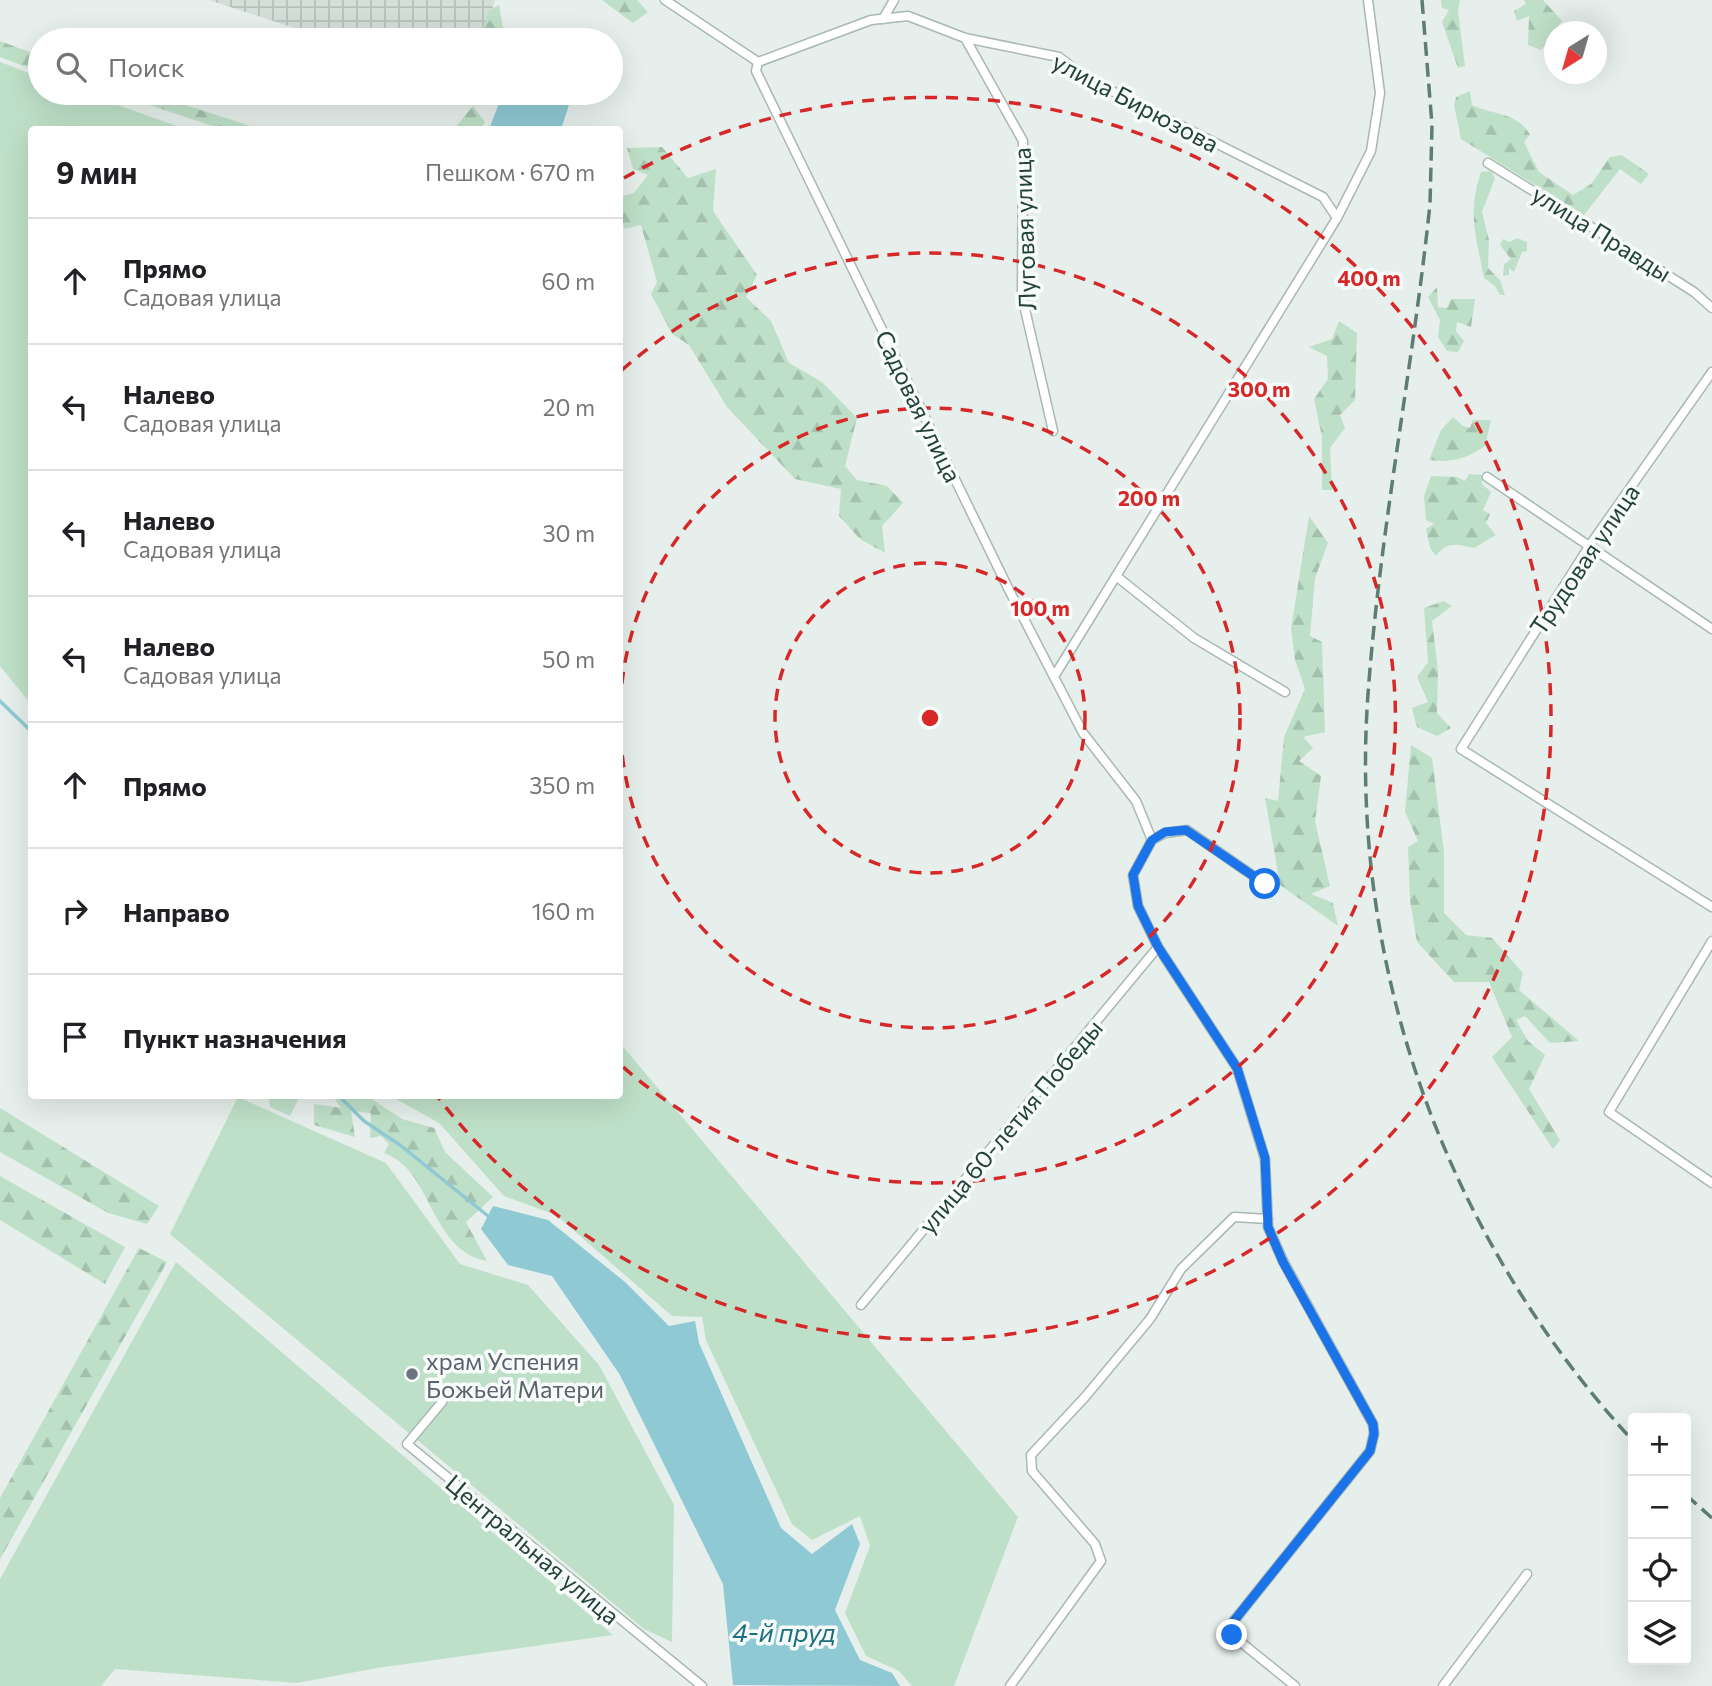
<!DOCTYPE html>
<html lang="ru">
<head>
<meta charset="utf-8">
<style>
  :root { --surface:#fff; --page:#f2f2f2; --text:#202124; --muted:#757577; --line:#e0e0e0 }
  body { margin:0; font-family:Commissioner,sans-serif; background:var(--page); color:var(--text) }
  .controls { position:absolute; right:21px; bottom:21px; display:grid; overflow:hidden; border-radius:7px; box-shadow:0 7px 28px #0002 }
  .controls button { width:63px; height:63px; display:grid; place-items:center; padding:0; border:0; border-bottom:2px solid var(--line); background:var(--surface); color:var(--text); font:35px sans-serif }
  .compass { position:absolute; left:1544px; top:21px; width:63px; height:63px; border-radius:50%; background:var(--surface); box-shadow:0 7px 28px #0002; rotate:217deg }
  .stop { position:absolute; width:21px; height:21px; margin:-16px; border:5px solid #1a73e8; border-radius:50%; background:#fff }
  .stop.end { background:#1a73e8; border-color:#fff; box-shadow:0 2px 7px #0008 }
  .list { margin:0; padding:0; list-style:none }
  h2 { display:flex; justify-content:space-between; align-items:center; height:91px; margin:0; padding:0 28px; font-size:30px }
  h2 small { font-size:23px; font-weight:400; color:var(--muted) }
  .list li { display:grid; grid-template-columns:46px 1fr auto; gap:21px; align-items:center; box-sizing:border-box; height:126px; padding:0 28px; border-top:2px solid var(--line) }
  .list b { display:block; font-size:26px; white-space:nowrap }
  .list p { margin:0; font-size:23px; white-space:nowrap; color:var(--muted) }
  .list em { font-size:23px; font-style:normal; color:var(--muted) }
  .icon { flex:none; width:38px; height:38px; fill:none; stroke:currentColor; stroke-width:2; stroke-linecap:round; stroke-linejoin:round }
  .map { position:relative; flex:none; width:1712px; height:1686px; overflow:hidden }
  .search { position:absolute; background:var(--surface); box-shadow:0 7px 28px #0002; left:28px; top:28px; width:595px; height:77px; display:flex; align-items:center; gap:18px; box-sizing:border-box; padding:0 24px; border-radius:38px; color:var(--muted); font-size:26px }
  .panel { position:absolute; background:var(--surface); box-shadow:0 7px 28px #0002; left:28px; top:126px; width:595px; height:973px; border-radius:7px }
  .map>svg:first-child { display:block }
  .industrial { fill:url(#industrial-grid) }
  .grass { fill:#bfe0c8 }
  .forest { fill:url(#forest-firs) }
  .water { fill:#8ec9d4 }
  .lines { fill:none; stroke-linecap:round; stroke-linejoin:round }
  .stream { stroke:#8ec9d4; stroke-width:3.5 }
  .minor-casing { stroke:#a8b8b2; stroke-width:11 }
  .minor { stroke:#fff; stroke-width:8 }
  .rail { stroke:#5f7d75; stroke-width:3.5; stroke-dasharray:14 7; stroke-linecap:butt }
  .route { stroke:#1a73e8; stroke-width:9 }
  .ring { fill:none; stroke:#d62828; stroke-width:3.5; stroke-dasharray:12 9 }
  .worship-dot { fill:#6b7280; stroke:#f7fbf9; stroke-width:2.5 }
  .labels { text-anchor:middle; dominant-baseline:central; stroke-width:7; stroke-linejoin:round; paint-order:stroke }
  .street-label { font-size:24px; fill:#24423a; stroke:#f7fbf9 }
  .worship-label { font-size:24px; fill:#5b616d; stroke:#f7fbf9; text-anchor:start }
  .water-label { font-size:26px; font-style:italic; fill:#1c6f80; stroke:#f7fbf9 }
  .centre { fill:#d62828; stroke:#f7fbf9; stroke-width:3.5 }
  .ring-label { font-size:21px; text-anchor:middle; font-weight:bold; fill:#d62828; stroke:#f7fbf9; stroke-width:7; stroke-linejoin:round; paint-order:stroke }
</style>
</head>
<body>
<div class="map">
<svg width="1712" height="1686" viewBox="0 0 1712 1686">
  <defs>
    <pattern id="industrial-grid" width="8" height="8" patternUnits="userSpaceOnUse" patternTransform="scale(1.75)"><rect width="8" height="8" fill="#d4dfda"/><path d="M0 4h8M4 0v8" fill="none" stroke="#b6c1bc"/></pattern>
    <pattern id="forest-firs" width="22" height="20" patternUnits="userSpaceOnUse" patternTransform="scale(1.75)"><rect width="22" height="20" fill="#bfe0c8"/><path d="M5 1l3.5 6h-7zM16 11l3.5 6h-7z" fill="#a4c1ad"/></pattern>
  </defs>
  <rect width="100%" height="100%" fill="#e6efeb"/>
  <path class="industrial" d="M209,0h286l-13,40h-151z"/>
  <g class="grass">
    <path d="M0,62l40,15v16h44l101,36 -153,1 -1,574 -31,-38z"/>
    <path d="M620,1043l398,474 -64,169h-42l-13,-15 -33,-15 -21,-43 25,-67 -10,-30 -48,24 -20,-16 -86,-184 -4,-23 -30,-1 -116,-101 -52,-19 -65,-73 -48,-27h229z"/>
    <path d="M238,1097l148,66 74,101 68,21 71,80 75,140 -2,137 -28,-13 -474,-395z"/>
    <path d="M176,1262l437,373 -236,33 -80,15 -182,-14 -14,17h-101v-107z"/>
  </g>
  <g class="forest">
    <path d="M602,0h35l11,12 -15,11z"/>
    <path d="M1441,0h19l-2,11 7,55 -7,2 -16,-46 7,-12 -7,-2z"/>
    <path d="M1524,0h19l19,21 -21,29 -13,-5 1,-29 -12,5 -3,-10 12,-7z"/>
    <path d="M499,5l6,35h-27l11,-30z"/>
    <path d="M0,41l40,15v16l-40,-15z"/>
    <path d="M1470,91l2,14c21,10 46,7 58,30l-6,7 15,30 34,23 18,-11 19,-27 12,-2 27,19 -8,10 -21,-15 -36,46 -123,-76 -7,-34 2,-8z"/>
    <path d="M132,93h16l112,36h-38l-91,-30z"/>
    <path d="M473,106l12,16 -5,7h-26z"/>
    <path d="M662,147l26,31 28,-9 -3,42 44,64 -11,22 25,24 18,42 33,19 35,36 -12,48 12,14 30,6 16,17 -21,23 3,27 -25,-14 -21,-23 2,-27 -46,-10 -68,-72 -38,-62 -17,-11 -21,-40 6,-12 -16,-57 -16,4 -5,-11 2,-22 12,-3 14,-18 -15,-6 -6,-21z"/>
    <path d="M1491,171l4,7 -13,34 7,28 -1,28 12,12 5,15h-5l-5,-9 -11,-8c-8,-42 -17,-64 -3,-106z"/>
    <path d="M1517,238l10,4v9l-5,1 -8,20 -5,-4v7l-6,1 1,-12 7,-5 -11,-14 3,-6 7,3z"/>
    <path d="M1437,287l1,20 9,1 4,-9h24l-4,28 -14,-5 -1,9 8,10 -6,11 -11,-1 -9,-14 2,-17 -12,-23z"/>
    <path d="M1339,321l18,12 -2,67 -15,15 5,13 -15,20 2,42h-10v-53l-8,-38 14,-20 -1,-23 -18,-9 23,-8z"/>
    <path d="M1453,417l10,9 7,2 3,-8h18l-6,26c-19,13 -34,17 -56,14l12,-30z"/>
    <path d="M1469,474l13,1v9l9,8 -8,18 7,4 -4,9 10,12 -22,13c-17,-4 -27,-7 -38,8l-6,-8 -4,-19 8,-5 -8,-4 -2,-24 7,-20 26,1 8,4z"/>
    <path d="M1309,516l19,27 -13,35 -5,58 12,6 3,90 -22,5 10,11 -14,13 22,15 -6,45 15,65 -19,8 22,9 5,23 -58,-41 -15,-87 13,3 6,-64 21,-48 -10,-29 -4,-31z"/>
    <path d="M1444,601l8,5 -20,15 6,50 -1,42 14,15 -14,8 -20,-9 -5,-19 16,-6 -11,-25 11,-15 -4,-54z"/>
    <path d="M1411,745l21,13 12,94v61l22,22 26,3 31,35 -4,17 60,51 -29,2 -25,-27 -9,4 12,21 17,14 -16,34 31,51 -7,9 -61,-92 20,-20 -23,-55h-35l-37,-40 -7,-42 -2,-53 10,-6 -13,-29z"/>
    <path d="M269,1096h31l-10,20 -20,-9z"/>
    <path d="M333,1096h34l35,23 32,9 11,24 48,45 -27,25 21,39c-58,-11 -54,-91 -103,-108l5,-9 -8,-8 -11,2 1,-25 -20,-2 4,26 -41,-12v-21l27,4z"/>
    <path d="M0,1108l159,98 -12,18 -39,-11 -108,-61z"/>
    <path d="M0,1176l125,71 -20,37 -105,-64z"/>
    <path d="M139,1248l28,14 -167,297v-61z"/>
  </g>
  <g class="water">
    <path d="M503,93h70l-12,36h-72z"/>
    <path d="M493,1206l55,14 77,62 44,44 26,-5 4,22 82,185 31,26 40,-30 8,20 -25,66 25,50 32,13 8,13 -167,-1 -10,-101 -103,-209 -68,-99 -44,-11 -27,-36z"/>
  </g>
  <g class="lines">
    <g class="stream">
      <path d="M0,701l32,31"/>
      <path d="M339,1096l25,25 36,24 88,71"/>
    </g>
    <g class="minor-casing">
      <g id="minor">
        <path d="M665,0l93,62 -2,9 253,519 74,143 53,68 16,39"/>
        <path d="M883,19l11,-19"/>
        <path d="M965,38l58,103 -1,155 31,135"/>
        <path d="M758,62l113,-42 37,-4 57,22 94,19 27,21 237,119 14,21"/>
        <path d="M1488,163l148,92 58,37 18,16"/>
        <path d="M1712,372l-122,173 -129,204 251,158"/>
        <path d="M1487,477l225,152"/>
        <path d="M1116,576l78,62 91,54"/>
        <path d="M1055,675l282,-457 34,-67 9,-58 -12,-93"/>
        <path d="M1265,884l-78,-54 -22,3 -13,7 -19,35 5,31 20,41 79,121 28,91 3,68 15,34 90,163 1,10 -4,17 -137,171 -1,13 63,51"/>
        <path d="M1712,941l-103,171 103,71"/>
        <path d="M861,1305l297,-358"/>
        <path d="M442,1402l-35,42 295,242"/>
        <path d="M1010,1686l91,-125 -6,-17 -63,-73 -1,-16 54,-58 65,-78 31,-50 53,-52 34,2"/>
        <path d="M1443,1686l84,-112"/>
      </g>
    </g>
    <use href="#minor" class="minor"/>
    <g class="rail">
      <path d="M1422,0l10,125 -2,79c-17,163 -50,326 -62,490 -20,275 80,545 265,747"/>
      <path d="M1686,1495l26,23"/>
    </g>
  </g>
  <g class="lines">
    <path class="route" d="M1232,1635l1,-13 137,-171 4,-17 -1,-10 -90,-162 -15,-35 -3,-69 -28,-90 -79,-121 -20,-41 -5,-31 19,-35 13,-8 21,-2 79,54"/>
  </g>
  <g class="ring">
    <circle cx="930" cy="718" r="155"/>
    <circle cx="930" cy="718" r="310"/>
    <path d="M622 370A465 465 0 1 1 622 1066"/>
    <path d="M624 178A621 621 0 1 1 437 1096"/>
  </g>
  <circle class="worship-dot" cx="412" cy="1374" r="7"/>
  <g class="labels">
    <g class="street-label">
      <text transform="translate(1136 102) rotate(28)">улица Бирюзова</text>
      <text transform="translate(1024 229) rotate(-92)">Луговая улица</text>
      <text transform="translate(1602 233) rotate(32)">улица Правды</text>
      <text transform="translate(919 406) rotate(64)">Садовая улица</text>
      <text transform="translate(1584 559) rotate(-56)">Трудовая улица</text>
      <text transform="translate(1010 1126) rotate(-50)">улица 60-летия Победы</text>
      <text transform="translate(533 1549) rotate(40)">Центральная улица</text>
    </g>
    <g class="worship-label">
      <text x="426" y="1360">храм Успения<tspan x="426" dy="28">Божьей Матери</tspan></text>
    </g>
    <g class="water-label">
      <text x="784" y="1631">4-й пруд</text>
    </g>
  </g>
  <circle cx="930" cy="718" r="10" class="centre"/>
  <g class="ring-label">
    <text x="1369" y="286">400 m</text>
    <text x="1259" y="397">300 m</text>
    <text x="1149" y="506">200 m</text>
    <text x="1040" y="616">100 m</text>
  </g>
</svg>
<div class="controls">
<button>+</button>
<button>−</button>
<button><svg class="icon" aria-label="locate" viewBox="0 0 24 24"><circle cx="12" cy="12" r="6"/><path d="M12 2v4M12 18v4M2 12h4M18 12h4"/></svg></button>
<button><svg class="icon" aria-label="layers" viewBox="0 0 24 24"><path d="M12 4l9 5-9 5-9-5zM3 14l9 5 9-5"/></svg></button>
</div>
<svg class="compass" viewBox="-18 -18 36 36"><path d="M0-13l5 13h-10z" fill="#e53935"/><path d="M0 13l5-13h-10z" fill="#757577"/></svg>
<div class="stop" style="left:1265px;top:884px"></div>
<div class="stop end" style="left:1232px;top:1635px"></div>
<div class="search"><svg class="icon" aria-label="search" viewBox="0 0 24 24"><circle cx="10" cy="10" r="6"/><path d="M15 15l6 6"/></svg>Поиск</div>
<section class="panel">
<h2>9 мин<small>Пешком · 670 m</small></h2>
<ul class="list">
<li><svg class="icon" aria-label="ahead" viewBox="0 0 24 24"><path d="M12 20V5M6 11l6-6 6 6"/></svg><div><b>Прямо</b><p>Садовая улица</p></div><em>60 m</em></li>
<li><svg class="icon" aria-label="left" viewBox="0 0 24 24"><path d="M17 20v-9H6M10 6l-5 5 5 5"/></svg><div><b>Налево</b><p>Садовая улица</p></div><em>20 m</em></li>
<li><svg class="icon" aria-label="left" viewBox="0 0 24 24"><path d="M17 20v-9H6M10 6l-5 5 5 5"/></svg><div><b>Налево</b><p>Садовая улица</p></div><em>30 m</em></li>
<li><svg class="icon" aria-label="left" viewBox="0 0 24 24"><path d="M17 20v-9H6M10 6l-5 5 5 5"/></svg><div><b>Налево</b><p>Садовая улица</p></div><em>50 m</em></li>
<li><svg class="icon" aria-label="ahead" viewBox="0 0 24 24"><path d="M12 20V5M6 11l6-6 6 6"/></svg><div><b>Прямо</b></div><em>350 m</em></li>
<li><svg class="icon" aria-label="right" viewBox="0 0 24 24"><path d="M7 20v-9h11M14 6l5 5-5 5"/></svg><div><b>Направо</b></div><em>160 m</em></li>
<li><svg class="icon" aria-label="arrive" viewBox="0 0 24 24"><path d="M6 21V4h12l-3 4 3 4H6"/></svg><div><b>Пункт назначения</b></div></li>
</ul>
</section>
</div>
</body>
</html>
